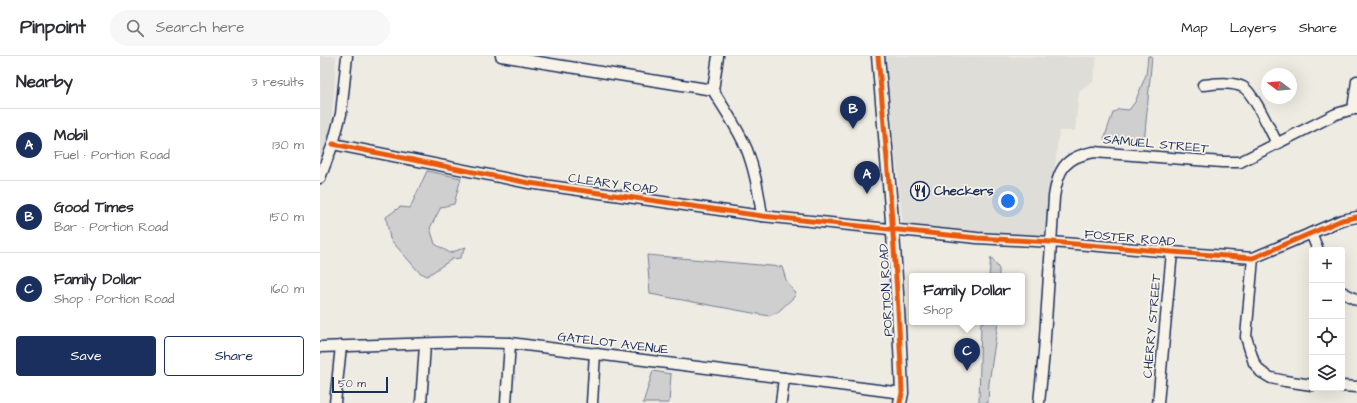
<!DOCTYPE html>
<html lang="en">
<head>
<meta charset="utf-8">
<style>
  :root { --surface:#fff; --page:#f7f7f7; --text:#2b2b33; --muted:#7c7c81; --line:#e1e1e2; --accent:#1b2f5e }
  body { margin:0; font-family:"Architects Daughter",sans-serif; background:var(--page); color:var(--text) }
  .controls { position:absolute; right:12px; bottom:12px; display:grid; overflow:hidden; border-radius:4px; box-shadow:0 4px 16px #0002 }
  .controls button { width:36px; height:36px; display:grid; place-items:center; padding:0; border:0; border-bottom:1px solid var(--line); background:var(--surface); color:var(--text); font:20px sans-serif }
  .compass { position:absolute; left:941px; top:12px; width:36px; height:36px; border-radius:50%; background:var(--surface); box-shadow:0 4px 16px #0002; rotate:286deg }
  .scale { position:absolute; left:12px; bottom:10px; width:56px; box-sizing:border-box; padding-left:4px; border:2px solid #1b2f5e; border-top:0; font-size:11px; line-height:14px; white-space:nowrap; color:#1b2f5e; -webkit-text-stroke:3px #f7f3e8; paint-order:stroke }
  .you { position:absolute; left:688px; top:145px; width:14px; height:14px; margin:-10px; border:3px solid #fff; border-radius:50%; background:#1a73e8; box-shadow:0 0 0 6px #1a73e833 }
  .badge { display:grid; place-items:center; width:26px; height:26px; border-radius:50%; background:var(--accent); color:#fff; font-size:13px; font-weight:700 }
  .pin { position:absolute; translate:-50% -33px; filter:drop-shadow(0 1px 2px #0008) }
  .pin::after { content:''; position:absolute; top:21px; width:14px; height:12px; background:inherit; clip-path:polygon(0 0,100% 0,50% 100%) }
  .popup { position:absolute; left:589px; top:217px; width:116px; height:52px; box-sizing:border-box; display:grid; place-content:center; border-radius:4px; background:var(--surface); filter:drop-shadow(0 1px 3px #0005); font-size:13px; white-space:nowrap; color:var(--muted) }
  .popup b { font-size:15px; color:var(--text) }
  .popup::after { content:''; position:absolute; left:50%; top:100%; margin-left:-8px; border:8px solid transparent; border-top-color:var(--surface) }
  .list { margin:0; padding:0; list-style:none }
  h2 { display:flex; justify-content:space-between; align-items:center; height:52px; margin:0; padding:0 16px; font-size:17px }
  h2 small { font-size:13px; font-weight:400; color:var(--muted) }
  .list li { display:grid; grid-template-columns:26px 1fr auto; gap:12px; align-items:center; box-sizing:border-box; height:72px; padding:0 16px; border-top:1px solid var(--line) }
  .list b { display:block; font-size:15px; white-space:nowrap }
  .list p { margin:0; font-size:13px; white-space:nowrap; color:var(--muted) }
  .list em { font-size:13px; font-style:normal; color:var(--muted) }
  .actions { display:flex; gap:8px; padding:12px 16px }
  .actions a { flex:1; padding:9px 0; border:1px solid var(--accent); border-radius:4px; text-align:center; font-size:14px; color:var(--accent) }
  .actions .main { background:var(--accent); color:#fff }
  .icon { flex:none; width:22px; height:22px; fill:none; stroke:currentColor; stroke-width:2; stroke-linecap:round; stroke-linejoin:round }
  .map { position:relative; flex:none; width:1037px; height:347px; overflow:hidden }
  header { display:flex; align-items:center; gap:24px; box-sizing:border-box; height:56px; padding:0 20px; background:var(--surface); border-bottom:1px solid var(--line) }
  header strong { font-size:19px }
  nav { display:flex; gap:22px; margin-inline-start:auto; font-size:14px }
  .search { width:280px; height:36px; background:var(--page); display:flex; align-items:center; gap:10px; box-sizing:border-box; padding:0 14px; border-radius:22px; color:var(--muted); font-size:15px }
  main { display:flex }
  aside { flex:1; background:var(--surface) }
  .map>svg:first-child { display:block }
  .built { fill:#deddd8 }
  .green { fill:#cfcfcf; stroke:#757f96 }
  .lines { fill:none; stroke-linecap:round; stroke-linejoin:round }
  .minor-casing { stroke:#1b2f5e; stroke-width:13 }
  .major-casing { stroke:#1b2f5e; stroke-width:15 }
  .minor { stroke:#f7f3e8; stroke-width:10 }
  .major { stroke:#f7f3e8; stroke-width:12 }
  .cycleway-casing { stroke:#f7f3e8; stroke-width:8 }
  .cycleway { stroke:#e8590c; stroke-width:5 }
  .labels { text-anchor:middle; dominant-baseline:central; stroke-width:3.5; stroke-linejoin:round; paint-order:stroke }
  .street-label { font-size:13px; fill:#1b2f5e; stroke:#f7f3e8 }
  .poi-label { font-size:13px; font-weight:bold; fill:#1b2f5e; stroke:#f7f3e8; text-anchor:start }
</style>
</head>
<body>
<header>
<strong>Pinpoint</strong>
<div class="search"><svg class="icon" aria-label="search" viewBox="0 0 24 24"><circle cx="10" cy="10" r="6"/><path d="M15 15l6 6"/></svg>Search here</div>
<nav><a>Map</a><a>Layers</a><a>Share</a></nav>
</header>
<main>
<aside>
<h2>Nearby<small>3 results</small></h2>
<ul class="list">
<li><span class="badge">A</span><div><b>Mobil</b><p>Fuel · Portion Road</p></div><em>130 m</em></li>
<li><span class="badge">B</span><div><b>Good Times</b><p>Bar · Portion Road</p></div><em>150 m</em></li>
<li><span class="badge">C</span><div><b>Family Dollar</b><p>Shop · Portion Road</p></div><em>160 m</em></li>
</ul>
<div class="actions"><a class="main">Save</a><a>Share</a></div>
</aside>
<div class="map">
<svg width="1037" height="347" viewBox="0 0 1037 347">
  <rect width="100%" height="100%" fill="#eeebe2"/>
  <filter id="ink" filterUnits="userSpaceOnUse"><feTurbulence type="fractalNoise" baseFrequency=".025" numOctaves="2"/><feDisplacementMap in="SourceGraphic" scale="8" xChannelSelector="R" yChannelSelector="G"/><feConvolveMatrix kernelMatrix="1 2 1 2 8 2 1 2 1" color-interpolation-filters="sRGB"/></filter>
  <g filter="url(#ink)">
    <g class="built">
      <path d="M0,0h16l-2,38 -5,48 -9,21z"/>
      <path d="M565,0l212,1 -4,25 -14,10 -4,39h-16l-12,107 -144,-12z"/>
    </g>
    <g class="green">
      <path d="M828,0h4l-8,88 -23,-5h-17l9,-26 6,-4 10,1 6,-8 11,-27z"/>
      <path d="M107,115l34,7 -7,26 -13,3 -11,21 5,16 15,9 16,-6 -6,11 -8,1 -25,17 -8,-4 -29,-33 -4,-22 14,-10 10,1z"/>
      <path d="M327,199l135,12 4,13 10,15 -18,17 -9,4 -119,-22z"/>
      <path d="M671,201l8,12v7h-10z"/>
      <path d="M661,266h17l-9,61 -1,20h-9z"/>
      <path d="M333,315l18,3 -2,29h-26z"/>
    </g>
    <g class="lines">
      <g class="minor-casing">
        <g id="minor">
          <path d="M181,0l212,34"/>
          <path d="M398,0l-5,34c11,19 25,38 34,60 8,21 12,43 15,66"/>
          <path d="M883,29c12,-1 28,-4 40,2 10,5 28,45 34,56"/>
          <path d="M1033,53l4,-28"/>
          <path d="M13,88l196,39 233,33 215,22 74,4 121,10 81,6 89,-38 15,-3"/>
          <path d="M0,122l13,-34 8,-30 6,-58"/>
          <path d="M991,177l7,17"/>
          <path d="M933,202l-7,79 8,26 7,9 10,6 14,3 27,4"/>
          <path d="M1022,236l15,8"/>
          <path d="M0,291l144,-5 46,1 392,50"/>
          <path d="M1022,330l15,1"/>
          <path d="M15,347l6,-57"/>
          <path d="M101,347l4,-58"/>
          <path d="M186,347l4,-60"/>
          <path d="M272,347l3,-50"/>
          <path d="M461,347l3,-25"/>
          <path d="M719,347l5,-50 10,-156c4,-28 11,-40 40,-45l128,10h18l96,-48 17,-5h4"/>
          <path d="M838,347l14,-151"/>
        </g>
      </g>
      <g class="major-casing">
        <path id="major" d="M558,0c10,112 20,224 24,337l-2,10"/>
      </g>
      <use href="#minor" class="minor"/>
      <use href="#major" class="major"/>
      <g class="cycleway-casing">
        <g id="cycleway">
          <path d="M558,0c10,112 20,224 24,337l-2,10"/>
          <path d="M13,88l196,39 233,33 215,22 74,4 121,10 81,6 89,-38 15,-3"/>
        </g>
      </g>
      <use href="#cycleway" class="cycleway"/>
    </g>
  </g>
  <defs>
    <g id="restaurant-ring" transform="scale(1)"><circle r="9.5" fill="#f7f3e8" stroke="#1b2f5e" stroke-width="1.5"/><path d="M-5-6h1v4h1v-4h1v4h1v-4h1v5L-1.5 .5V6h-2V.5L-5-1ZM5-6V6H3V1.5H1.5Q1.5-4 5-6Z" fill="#1b2f5e"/></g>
  </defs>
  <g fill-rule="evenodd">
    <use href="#restaurant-ring" x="600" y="135"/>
  </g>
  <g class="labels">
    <g class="street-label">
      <text transform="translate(836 88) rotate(5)">SAMUEL STREET</text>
      <text transform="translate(293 128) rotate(8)">CLEARY ROAD</text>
      <text transform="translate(810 182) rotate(5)">FOSTER ROAD</text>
      <text transform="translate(566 234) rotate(-93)">PORTION ROAD</text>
      <text transform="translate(832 270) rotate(-85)">CHERRY STREET</text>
      <text transform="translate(293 287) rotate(7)">GATELOT AVENUE</text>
    </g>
    <g class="poi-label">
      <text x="614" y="135">Checkers</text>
    </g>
  </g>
</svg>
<div class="controls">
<button>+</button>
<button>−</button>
<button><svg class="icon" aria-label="locate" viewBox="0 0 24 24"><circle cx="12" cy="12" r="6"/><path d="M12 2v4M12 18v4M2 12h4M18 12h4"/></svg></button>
<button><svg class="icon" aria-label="layers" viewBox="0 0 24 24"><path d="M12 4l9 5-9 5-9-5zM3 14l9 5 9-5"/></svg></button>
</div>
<svg class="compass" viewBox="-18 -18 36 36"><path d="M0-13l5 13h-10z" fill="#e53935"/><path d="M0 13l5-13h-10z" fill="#7c7c81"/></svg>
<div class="scale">50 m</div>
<div class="you"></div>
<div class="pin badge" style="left:547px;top:138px">A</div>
<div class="pin badge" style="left:533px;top:73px">B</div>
<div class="pin badge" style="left:647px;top:315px">C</div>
<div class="popup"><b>Family Dollar</b>Shop</div>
</div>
</main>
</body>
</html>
